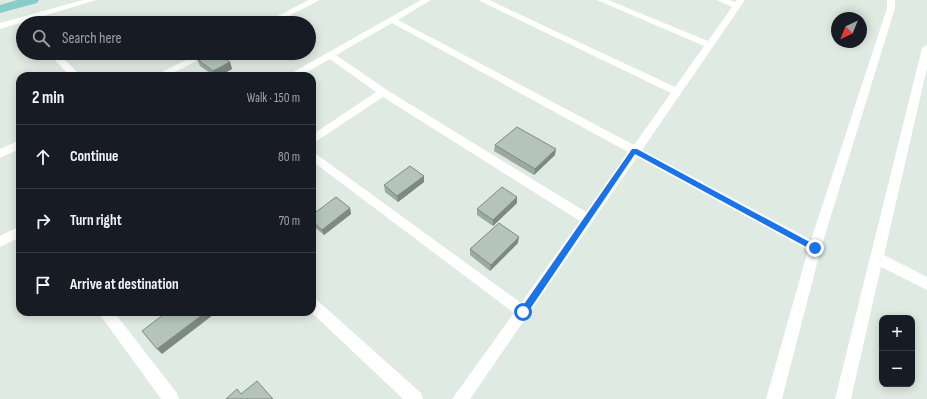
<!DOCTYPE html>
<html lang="en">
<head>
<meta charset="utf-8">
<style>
  :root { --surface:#171b24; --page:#242831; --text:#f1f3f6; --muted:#9ea1a6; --line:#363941 }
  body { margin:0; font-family:"Sofia Sans Condensed",sans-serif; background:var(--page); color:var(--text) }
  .controls { position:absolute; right:12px; bottom:12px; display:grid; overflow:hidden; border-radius:8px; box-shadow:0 2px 10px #0003 }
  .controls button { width:36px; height:36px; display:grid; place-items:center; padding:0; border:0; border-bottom:1px solid var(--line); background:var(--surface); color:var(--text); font:20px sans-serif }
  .compass { position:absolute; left:831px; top:12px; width:36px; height:36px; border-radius:50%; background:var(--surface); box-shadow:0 2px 10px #0003; rotate:223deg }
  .stop { position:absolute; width:12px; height:12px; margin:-9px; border:3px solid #1a73e8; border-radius:50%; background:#fff }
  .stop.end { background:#1a73e8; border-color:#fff; box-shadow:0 1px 4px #0008 }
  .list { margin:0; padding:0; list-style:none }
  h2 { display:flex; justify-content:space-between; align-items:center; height:52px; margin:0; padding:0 16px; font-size:17px }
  h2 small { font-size:13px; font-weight:400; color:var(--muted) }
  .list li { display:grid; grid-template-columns:26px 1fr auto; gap:12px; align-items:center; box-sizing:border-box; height:64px; padding:0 16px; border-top:1px solid var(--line) }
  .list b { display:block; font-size:15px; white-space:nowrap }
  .list em { font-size:13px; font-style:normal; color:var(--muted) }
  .icon { flex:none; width:22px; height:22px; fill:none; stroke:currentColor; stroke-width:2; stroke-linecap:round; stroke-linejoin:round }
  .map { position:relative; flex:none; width:927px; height:399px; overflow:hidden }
  .search { position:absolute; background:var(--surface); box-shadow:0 2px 10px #0003; left:16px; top:16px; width:300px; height:44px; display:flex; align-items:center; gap:10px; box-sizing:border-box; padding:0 14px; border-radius:22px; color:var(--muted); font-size:15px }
  .panel { position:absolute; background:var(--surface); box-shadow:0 2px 10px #0003; left:16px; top:72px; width:300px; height:244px; border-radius:12px }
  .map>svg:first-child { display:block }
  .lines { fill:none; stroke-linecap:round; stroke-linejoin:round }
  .canal { fill:#88cdc9; fill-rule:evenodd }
  .street { fill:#fff; fill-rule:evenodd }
  .wall { fill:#9ba9a1 }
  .shaded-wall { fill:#7e8983 }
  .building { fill:#b4c4bb; stroke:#7e8983 }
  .route { fill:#1a73e8 }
</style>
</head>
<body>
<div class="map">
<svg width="927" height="399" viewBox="0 0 927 399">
  <rect width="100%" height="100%" fill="#dfeae2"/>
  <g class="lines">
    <path class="canal" d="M17,0h22l-2,3 -37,10v-8z"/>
    <g class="street">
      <path d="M83,0h13l-96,29v-6z"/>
      <path d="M309,0h11l-45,23h-11z"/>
      <path d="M421,0h10l-33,20 236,125 37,-52 -193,-93h11l186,87 29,-41 -107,-46h11l100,41 24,-34 -15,-7h12l6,2 2,-2h8l-103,150 169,90 76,-232v-8h8v8l-74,240 -39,151h-16l42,-149 -171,-93 -167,242h-18l62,-86 -202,-152v-10l209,152 59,-82 -197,-124 -71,47v-9l64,-43 -46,-33 -30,17h-12l2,-2zM392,23l236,129 -42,60 -199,-122 -51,-35z"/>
      <path d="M927,45v23l-43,187 43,22v13l-46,-23 -30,132h-16l87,-351z"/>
      <path d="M48,53h10l23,23h-11z"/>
      <path d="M200,53h12l-45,23h-13z"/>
      <path d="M20,140v9l-20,9v-9z"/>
      <path d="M20,226v11l-20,10v-11z"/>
      <path d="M312,298l5,2 104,93 2,6h-20l-92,-87z"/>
      <path d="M98,312h16l63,81 2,6h-18z"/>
    </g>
  </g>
  <g class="wall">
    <path d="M197,59l33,3 2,7 -13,7h-5l-14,-10z"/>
    <path d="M495,145l60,10 -21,20 -40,-24z"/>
    <path d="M424,176v6l-26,20 -13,-10 -1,-7z"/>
    <path d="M517,197v6l-24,23 -16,-11v-6z"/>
    <path d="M350,208l1,6 -27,21 -12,-10v-10z"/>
    <path d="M518,243l-28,28 -20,-16v-6z"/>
  </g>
  <g class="shaded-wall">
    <path d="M230,62l2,7 -13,7h-4l-2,-5z"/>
    <path d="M556,149l-1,6 -21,20 1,-6z"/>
    <path d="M424,176v6l-26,20 -1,-6z"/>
    <path d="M517,197v6l-24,23v-6z"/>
    <path d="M350,208l1,6 -27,21 -2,-5z"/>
    <path d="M519,237l-1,6 -28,28 1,-6z"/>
    <path d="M206,312h11l-55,42 -5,-5z"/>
  </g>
  <g class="building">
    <path d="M209,53h7l14,9 -17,9 -16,-12z"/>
    <path d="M517,127l39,22 -21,20 -40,-24z"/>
    <path d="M410,166l14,10 -27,20 -13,-11z"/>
    <path d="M502,187l15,10 -24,23 -16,-11z"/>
    <path d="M336,197l14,11 -28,22 -10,-9v-6z"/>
    <path d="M499,223l20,14 -28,28 -21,-16z"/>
    <path d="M167,312h39l-49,37 -15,-18z"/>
    <path d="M257,381l16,18h-47l11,-10 4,5z"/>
  </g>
  <path class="route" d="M632,149h5l180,97v4h-5l-177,-96 -109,161h-6v-5z"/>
</svg>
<div class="controls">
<button>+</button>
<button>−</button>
</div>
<svg class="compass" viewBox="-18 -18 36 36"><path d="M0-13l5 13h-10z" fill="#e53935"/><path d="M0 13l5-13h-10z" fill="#9ea1a6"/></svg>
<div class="stop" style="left:523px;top:312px"></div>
<div class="stop end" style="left:815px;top:248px"></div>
<div class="search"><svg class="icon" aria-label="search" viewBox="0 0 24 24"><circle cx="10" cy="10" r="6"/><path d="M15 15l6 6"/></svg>Search here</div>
<section class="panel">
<h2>2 min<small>Walk · 150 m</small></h2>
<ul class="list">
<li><svg class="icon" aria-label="ahead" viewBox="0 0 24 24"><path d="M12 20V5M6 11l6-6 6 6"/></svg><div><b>Continue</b></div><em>80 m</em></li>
<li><svg class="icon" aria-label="right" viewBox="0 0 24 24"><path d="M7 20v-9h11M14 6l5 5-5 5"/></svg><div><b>Turn right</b></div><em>70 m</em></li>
<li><svg class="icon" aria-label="arrive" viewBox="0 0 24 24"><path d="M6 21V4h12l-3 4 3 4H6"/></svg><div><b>Arrive at destination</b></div></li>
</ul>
</section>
</div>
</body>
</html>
